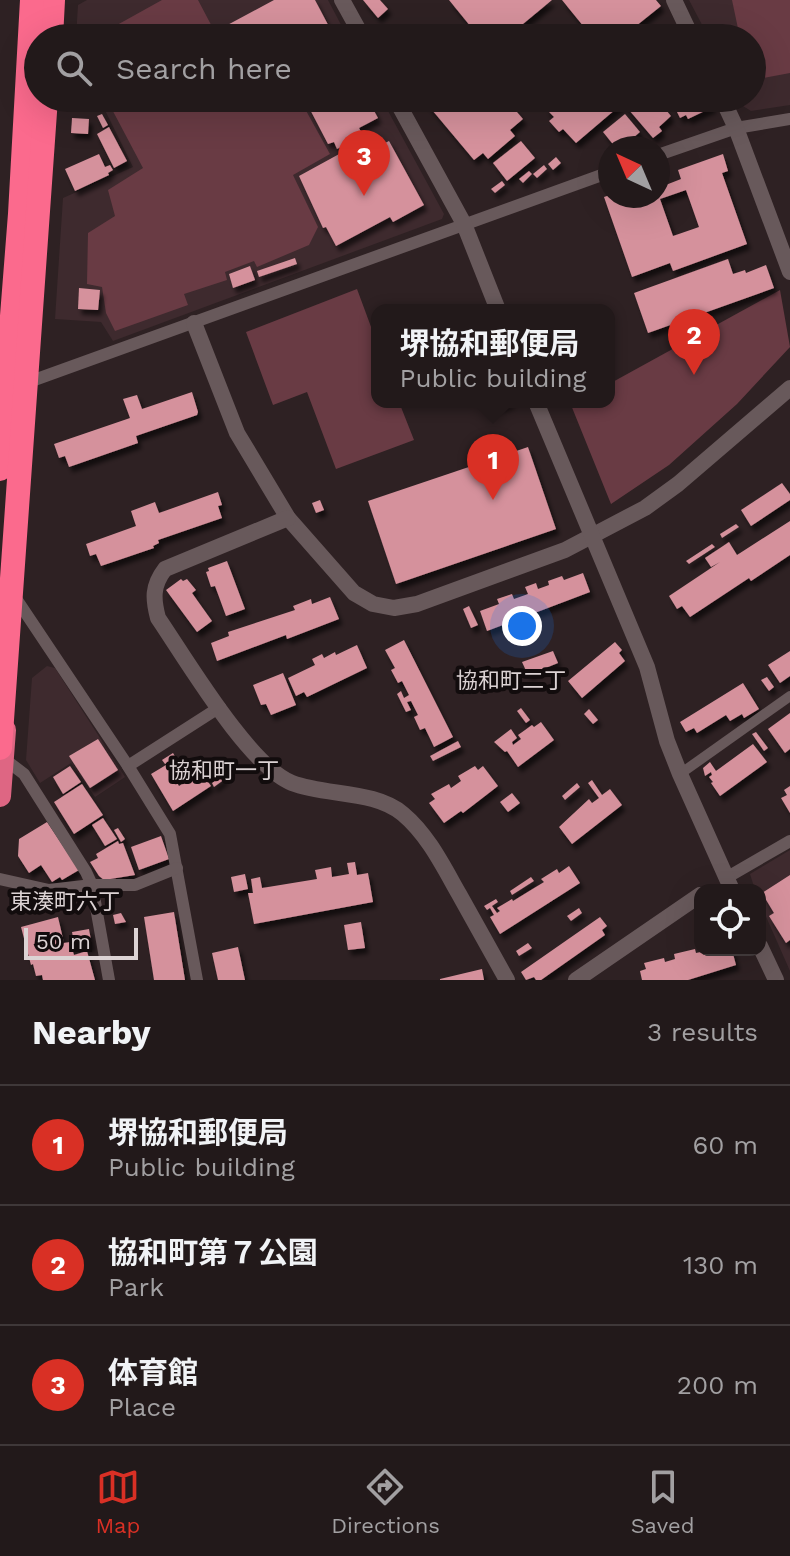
<!DOCTYPE html>
<html lang="en">
<head>
<meta charset="utf-8">
<style>
  :root { --surface:#22191a; --page:#2a2223; --text:#f1f3f6; --muted:#a2a0a2; --line:#3f3839; --accent:#d93025 }
  body { margin:0; font-family:"Work Sans","Noto Sans JP",sans-serif; background:var(--page); color:var(--text) }
  .controls { position:absolute; right:24px; bottom:24px; display:grid; overflow:hidden; border-radius:16px; box-shadow:0 8px 32px #0002 }
  .controls button { width:72px; height:72px; display:grid; place-items:center; padding:0; border:0; border-bottom:2px solid var(--line); background:var(--surface); color:var(--text); font:40px sans-serif }
  .compass { position:absolute; left:598px; top:136px; width:72px; height:72px; border-radius:50%; background:var(--surface); box-shadow:0 8px 32px #0002; rotate:316deg }
  .scale { position:absolute; left:24px; bottom:20px; width:114px; box-sizing:border-box; padding-left:8px; border:4px solid #dcd3d4; border-top:0; font-size:22px; line-height:28px; white-space:nowrap; color:#dcd3d4; -webkit-text-stroke:6px #120c0d; paint-order:stroke }
  .you { position:absolute; left:522px; top:626px; width:28px; height:28px; margin:-20px; border:6px solid #fff; border-radius:50%; background:#1a73e8; box-shadow:0 0 0 12px #1a73e833 }
  .badge { display:grid; place-items:center; width:52px; height:52px; border-radius:50%; background:var(--accent); color:#fff; font-size:26px; font-weight:700 }
  .pin { position:absolute; translate:-50% -66px; filter:drop-shadow(0 2px 4px #0008) }
  .pin::after { content:''; position:absolute; top:42px; width:28px; height:24px; background:inherit; clip-path:polygon(0 0,100% 0,50% 100%) }
  .popup { position:absolute; left:371px; top:304px; width:244px; height:104px; box-sizing:border-box; display:grid; place-content:center; border-radius:16px; background:var(--surface); filter:drop-shadow(0 2px 6px #0005); font-size:26px; white-space:nowrap; color:var(--muted) }
  .popup b { font-size:30px; color:var(--text) }
  .popup::after { content:''; position:absolute; left:50%; top:100%; margin-left:-16px; border:16px solid transparent; border-top-color:var(--surface) }
  .list { margin:0; padding:0; list-style:none }
  h2 { display:flex; justify-content:space-between; align-items:center; height:104px; margin:0; padding:0 32px; font-size:34px }
  h2 small { font-size:26px; font-weight:400; color:var(--muted) }
  .list li { display:grid; grid-template-columns:52px 1fr auto; gap:24px; align-items:center; box-sizing:border-box; height:120px; padding:0 32px; border-top:2px solid var(--line) }
  .list b { display:block; font-size:30px; white-space:nowrap }
  .list p { margin:0; font-size:26px; white-space:nowrap; color:var(--muted) }
  .list em { font-size:26px; font-style:normal; color:var(--muted) }
  .icon { flex:none; width:44px; height:44px; fill:none; stroke:currentColor; stroke-width:2; stroke-linecap:round; stroke-linejoin:round }
  .map { position:relative; flex:none; width:790px; height:980px; overflow:hidden }
  .search { position:absolute; background:var(--surface); box-shadow:0 8px 32px #0002; left:24px; right:24px; top:24px; height:88px; display:flex; align-items:center; gap:20px; box-sizing:border-box; padding:0 28px; border-radius:44px; color:var(--muted); font-size:30px }
  .sheet { height:464px; background:var(--surface) }
  nav { display:flex; justify-content:space-around; align-items:center; box-sizing:border-box; height:112px; border-top:2px solid var(--line); background:var(--surface); font-size:22px; color:var(--muted) }
  nav a { display:grid; justify-items:center; gap:4px }
  nav .on { color:var(--accent) }
  .map>svg:first-child { display:block }
  .built { fill:#3e2a2e }
  .green { fill:#693b44 }
  .building { fill:#d5919c; fill-rule:evenodd; filter:url(#shadow) }
  .lines { fill:none; stroke-linecap:round; stroke-linejoin:round }
  .pedestrian { stroke:#68595b; stroke-width:10 }
  .minor { stroke:#68595b; stroke-width:12 }
  .tertiary { stroke:#68595b; stroke-width:16 }
  .trunk { stroke:#de6683; stroke-width:22 }
  .motorway { stroke:#fb6a8d; stroke-width:24 }
  .labels { text-anchor:middle; dominant-baseline:central; stroke-width:8; stroke-linejoin:round; paint-order:stroke }
  .neighbourhood-label { font-size:22px; fill:#dcd3d4; stroke:#120c0d }
</style>
</head>
<body>
<div class="map">
<svg width="790" height="980" viewBox="0 0 790 980">
  <defs>
    <filter id="shadow"><feDropShadow dx="3.5" dy="5.5" stdDeviation="2" flood-color="#0009"/></filter>
  </defs>
  <rect width="100%" height="100%" fill="#2e2123"/>
  <g class="built">
    <path d="M87,0h241l20,38h-272l2,-33z"/>
    <path d="M689,0h101v105l-39,6 -8,-5 -4,-8h13v-60h-43z"/>
    <path d="M99,98h282l63,116 -2,5 -329,122 -12,-19 -46,-3 8,-121 70,-31z"/>
    <path d="M47,666l8,2 70,109 -30,20 -24,-34 -31,20 -14,-23 6,-82z"/>
    <path d="M790,850v121l-30,-68v-13h-5l-5,-16z"/>
  </g>
  <g class="green">
    <path d="M162,0h36l20,38h-134l1,-9 14,6z"/>
    <path d="M732,0h58v73l-38,7v-42h-12z"/>
    <path d="M106,98h193l31,56 -37,21 25,52 -9,18 -52,22 -3,-6 -29,11 2,8 -43,14 4,11 -73,26 -9,-18 -4,-26 -15,-3 1,-51 27,-17 -7,-26 35,-22z"/>
    <path d="M357,289l20,54v59h22l15,38 -78,29 -29,-77 -34,13 -27,-73z"/>
    <path d="M780,290l10,57 -53,57 -68,61 -58,39 -40,-99 6,-3h32v-18z"/>
  </g>
  <g class="building">
    <path d="M274,0h41l20,38h-39l-6,-13 -24,13h-41l-5,-9z"/>
    <path d="M363,0h17l8,9 -10,9z"/>
    <path d="M449,0h103l-46,38h-26z"/>
    <path d="M562,0h94l5,6 -35,28 3,4h-36z"/>
    <path d="M304,98h63l11,20 -19,10 12,22 18,-9 35,64 -31,17 -3,-5 -54,29 -10,-19 -3,1 -24,-52 53,-29 -3,-4 -12,6 -3,-7 -6,2z"/>
    <path d="M422,98h83l18,21 -13,11 5,6 -27,23 -5,-6 -9,7z"/>
    <path d="M559,98h97l15,18 -12,11 3,4 -9,7 -30,-35 -47,40 -13,-14 -4,3 -10,-11 5,-4 -8,-8z"/>
    <path d="M670,98h39l4,9 -25,12 -2,-4 -6,3z"/>
    <path d="M102,114l6,11 -5,3 -6,-12z"/>
    <path d="M625,114l15,18 -19,16h-5l-13,-16z"/>
    <path d="M72,118l17,1 -1,15 -17,-1z"/>
    <path d="M109,127l18,34 -13,7 -17,-34z"/>
    <path d="M521,141l14,17 -28,23 -14,-18z"/>
    <path d="M99,154l6,13 5,-2 3,5 -5,3 1,2 -34,16 -10,-22z"/>
    <path d="M723,154l5,17 -6,2 25,71 -74,27 -3,-8 -38,14 -28,-80 6,-2 48,1v-8l23,-9 -3,-9zM686,190l13,37 -26,9 -13,-37z"/>
    <path d="M556,157l5,6 -8,7 -5,-6z"/>
    <path d="M544,165l3,4 -10,9 -4,-4z"/>
    <path d="M529,171l3,3 -9,9 -4,-4z"/>
    <path d="M502,181l3,4 -10,8 -4,-4z"/>
    <path d="M295,258l2,6 -38,13 -2,-6z"/>
    <path d="M728,259l5,15 12,-4 1,3 20,-8 8,23 -126,45 -14,-40z"/>
    <path d="M250,266l5,14 -22,8 -4,-14z"/>
    <path d="M79,288l21,2 -2,20 -20,-1z"/>
    <path d="M192,392l6,20 -1,3 -61,21 2,7 -69,24 -4,-11 -6,2 -5,-14 76,-26 -7,-19 14,-4 5,14z"/>
    <path d="M492,402h20v1l-18,5z"/>
    <path d="M528,447l28,82 -160,55 -28,-83z"/>
    <path d="M782,483l8,11v6l-39,26 -10,-16z"/>
    <path d="M218,492l4,13 -4,1 4,12 -64,22 1,3 -6,3 1,2 -53,18 -5,-12 -6,2 -4,-12 50,-18 -5,-15 24,-9 4,11z"/>
    <path d="M320,500l4,10 -8,3 -4,-10z"/>
    <path d="M790,521v34l-39,26 -2,-3 -59,39 -8,-11 -5,3 -8,-13 51,-34 -9,5 -6,-9 24,-16 8,13z"/>
    <path d="M736,524l3,3 -17,11 -2,-4z"/>
    <path d="M712,544l3,3 -26,17 -3,-3z"/>
    <path d="M227,561l18,48 -19,7 -11,-30 -4,1 -5,-15 3,-1 -1,-3z"/>
    <path d="M583,573l7,19 -103,39 -7,-20 19,-7 -2,-5 15,-5 2,5 14,-5 -3,-7 11,-4 2,6 11,-4 -1,-4 14,-5 2,4z"/>
    <path d="M181,579l2,2 4,-2 9,11 -4,3 20,28 -15,11 -31,-42z"/>
    <path d="M330,597l9,22 -52,20 -1,-4 -69,26 -6,-18 18,-7 -1,-4 67,-22 -2,-4 18,-7 1,5z"/>
    <path d="M469,606l9,19 -7,3 -8,-19z"/>
    <path d="M404,640l49,97 -19,10 -9,-19 -5,2 -6,-13 4,-2 -7,-14 -4,1 4,8 -5,2 -9,-18 4,-3 3,7 5,-3 -7,-14 -4,2 -7,-13 4,-2 -10,-18z"/>
    <path d="M615,642l7,8 -3,3 6,8 -43,37 -14,-17z"/>
    <path d="M357,645l10,23 -60,29 -3,-5 -8,4 -8,-18 27,-13 -3,-6 10,-5 2,4 11,-6 1,3z"/>
    <path d="M553,651l5,12 -30,12 -6,-13z"/>
    <path d="M790,651v25l-10,7 -12,-18z"/>
    <path d="M283,673l13,32 -25,10 -5,-11 -5,1 -8,-20z"/>
    <path d="M767,677l7,10 -5,4 -8,-11z"/>
    <path d="M743,683l16,26 -15,9 -2,-4 -12,7 -4,-6 -29,18 -3,-5 -8,4 -6,-10z"/>
    <path d="M521,708l9,12 -4,3 -9,-12z"/>
    <path d="M589,709l9,11 -5,4 -9,-10z"/>
    <path d="M790,713v36l-5,4 -17,-24z"/>
    <path d="M541,722l13,18 -36,27 -11,-16 -2,1 -11,-10 17,-13 6,9 -5,4 1,3 8,-6 -3,-4 14,-10 2,2z"/>
    <path d="M756,732l12,16 -4,3 -12,-17z"/>
    <path d="M98,739l20,31 -28,18 -21,-32z"/>
    <path d="M458,741l3,6 -28,14 -3,-5z"/>
    <path d="M753,744l14,18 -47,34 -9,-13 2,-1 -4,-5 3,-2 -1,-3 -6,4 -2,-8 7,-6 6,9z"/>
    <path d="M173,753l3,5 -11,6 -3,-4z"/>
    <path d="M166,765l13,21 22,-14 10,14 -38,25 -22,-37z"/>
    <path d="M70,766l11,16 -18,12 -10,-17z"/>
    <path d="M475,766l3,4 5,-4 15,20 -35,27 -2,-2 -17,12 -15,-20 6,-4 -4,-5 18,-10 2,4 10,-7 -3,-5z"/>
    <path d="M222,775l3,4 -11,8 -2,-4z"/>
    <path d="M592,780l10,15 8,-6 12,16 -50,39 -13,-17 30,-28 3,4 7,-5 -11,-15z"/>
    <path d="M577,783l3,4 -15,13 -3,-4z"/>
    <path d="M82,784l21,31 -29,19 -20,-32z"/>
    <path d="M790,786v27l-9,-15 6,-3 -3,-5z"/>
    <path d="M512,793l8,10 -12,9 -8,-10z"/>
    <path d="M103,818l14,21 -12,7 -13,-21z"/>
    <path d="M47,822l32,48 -17,10 -2,-3 -8,5 -11,-17 -12,8 -11,-17 1,-17z"/>
    <path d="M118,828l7,11 -4,3 -7,-12z"/>
    <path d="M161,836l8,23 -30,11 -8,-23z"/>
    <path d="M118,841l1,3 4,-1 12,32 -31,5 -5,-4 -9,-14 8,-4 -2,-4z"/>
    <path d="M355,862l2,13 11,-2 5,29 -119,22 -6,-31h5l-2,-14 9,-2 2,11 55,-9 -2,-9 16,-3 1,10 17,-3 -2,-11z"/>
    <path d="M569,866l11,17 -80,51 -10,-17 4,-2 -4,-7 -3,2 -3,-4 12,-7 2,3 -6,4 5,7 3,-2 -3,-3 15,-9 1,2 31,-19 -3,-3 16,-10 2,4z"/>
    <path d="M245,874l3,15 -14,3 -3,-15z"/>
    <path d="M790,875v65l-4,3 -17,-27 5,-3 -12,-20z"/>
    <path d="M531,877l3,4 -22,14 -2,-4z"/>
    <path d="M579,908l3,5 -11,8 -4,-5z"/>
    <path d="M174,912l11,68h-31l-10,-63z"/>
    <path d="M121,913l5,9 -11,2 -2,-9z"/>
    <path d="M58,917l6,26 6,-1 4,13 13,-4 8,29h-52l-1,-5 -6,1 -3,-12 -2,1 -10,-38z"/>
    <path d="M600,917l7,9 -5,4 3,5 -64,45h-5l-2,-3 -8,3 -5,-8z"/>
    <path d="M361,922l4,26 -17,2 -4,-25z"/>
    <path d="M89,929l3,17 -17,3 -3,-17z"/>
    <path d="M528,943l4,5 -13,8 -3,-5z"/>
    <path d="M238,947l7,33h-27l-6,-27z"/>
    <path d="M695,949l1,4 14,-3h22l4,15 -48,15h-46l-2,-9 6,-2 -2,-6 20,-5 1,4 10,-3 -1,-5z"/>
    <path d="M482,969l2,11h-44v-1z"/>
  </g>
  <g class="lines">
    <path class="pedestrian" d="M680,774l110,-78"/>
    <g class="minor">
      <path d="M658,155l78,-27 54,-9"/>
      <path d="M26,383l584,-211"/>
      <path d="M15,597l113,169 42,68 27,146"/>
      <path d="M3,758l21,16 62,98 6,13 17,95"/>
      <path d="M128,766l92,-59"/>
      <path d="M726,878l64,-37"/>
      <path d="M0,879l49,11 43,-5h43l42,-17"/>
    </g>
    <g class="tertiary">
      <path d="M342,0l21,38"/>
      <path d="M674,0l18,38"/>
      <path d="M395,98l69,126 34,86"/>
      <path d="M722,98l14,30 54,144"/>
      <path d="M194,323l43,110 51,85 66,75 19,11 21,4 23,-4 148,-54 80,-42 33,-24 112,-96"/>
      <path d="M536,402l111,265 20,74 13,33 52,116"/>
      <path d="M288,518l-123,51c-13,17 -12,30 -7,49 28,41 91,148 134,165 34,13 83,7 111,31 25,21 40,52 56,80 16,29 32,57 48,86"/>
      <path d="M760,946l16,34"/>
      <path d="M576,980l124,-85"/>
    </g>
    <path class="trunk" d="M0,796l5,-66"/>
    <g class="motorway">
      <path d="M51,38l2,-38"/>
      <path d="M0,469l20,-255 12,-214"/>
      <path d="M0,748l46,-650"/>
    </g>
  </g>
  <g class="labels">
    <g class="neighbourhood-label">
      <text x="511" y="680">協和町二丁</text>
      <text x="224" y="770">協和町一丁</text>
      <text x="65" y="901">東湊町六丁</text>
    </g>
  </g>
</svg>
<div class="controls">
<button><svg class="icon" aria-label="locate" viewBox="0 0 24 24"><circle cx="12" cy="12" r="6"/><path d="M12 2v4M12 18v4M2 12h4M18 12h4"/></svg></button>
</div>
<svg class="compass" viewBox="-18 -18 36 36"><path d="M0-13l5 13h-10z" fill="#e53935"/><path d="M0 13l5-13h-10z" fill="#a2a0a2"/></svg>
<div class="scale">50 m</div>
<div class="you"></div>
<div class="pin badge" style="left:493px;top:500px">1</div>
<div class="popup"><b>堺協和郵便局</b>Public building</div>
<div class="pin badge" style="left:694px;top:375px">2</div>
<div class="pin badge" style="left:364px;top:196px">3</div>
<div class="search"><svg class="icon" aria-label="search" viewBox="0 0 24 24"><circle cx="10" cy="10" r="6"/><path d="M15 15l6 6"/></svg>Search here</div>
</div>
<section class="sheet">
<h2>Nearby<small>3 results</small></h2>
<ul class="list">
<li><span class="badge">1</span><div><b>堺協和郵便局</b><p>Public building</p></div><em>60 m</em></li>
<li><span class="badge">2</span><div><b>協和町第７公園</b><p>Park</p></div><em>130 m</em></li>
<li><span class="badge">3</span><div><b>体育館</b><p>Place</p></div><em>200 m</em></li>
</ul>
</section>
<nav>
<a class="on"><svg class="icon" aria-label="map" viewBox="0 0 24 24"><path d="M3 6l6-2 6 2 6-2v14l-6 2-6-2-6 2zM9 4v14M15 6v14"/></svg>Map</a>
<a><svg class="icon" aria-label="directions" viewBox="0 0 24 24"><path d="M12 3l9 9-9 9-9-9zM9 14v-3h6M13 9l2 2-2 2"/></svg>Directions</a>
<a><svg class="icon" aria-label="saved" viewBox="0 0 24 24"><path d="M7 4h10v16l-5-4-5 4z"/></svg>Saved</a>
</nav>
</body>
</html>
